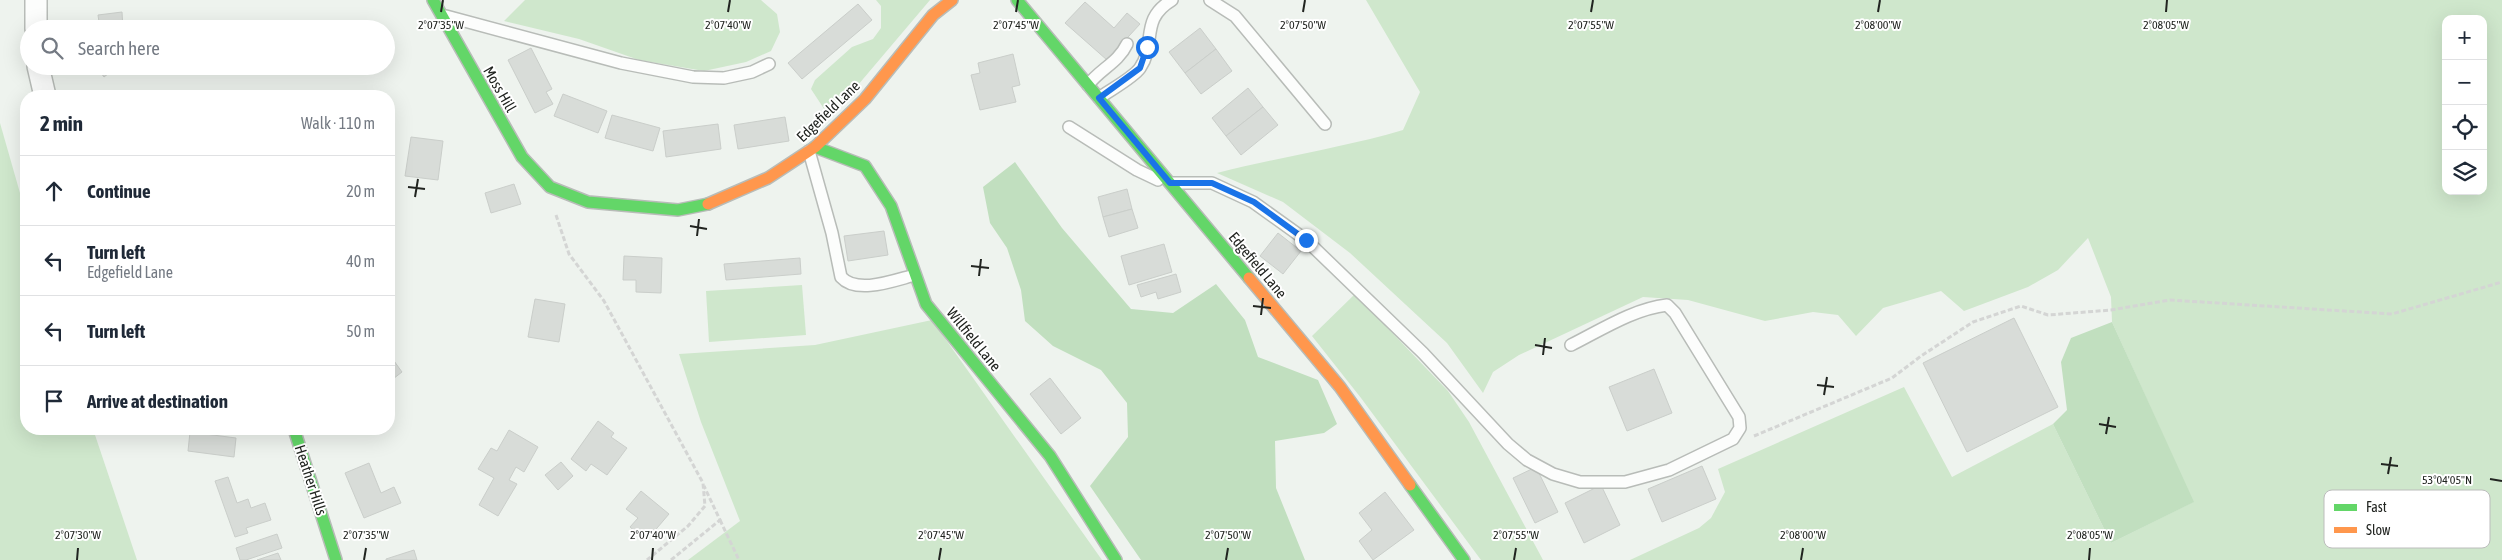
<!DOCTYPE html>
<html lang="en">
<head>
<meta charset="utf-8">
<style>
  :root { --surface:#fff; --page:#f6f6f7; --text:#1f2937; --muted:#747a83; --line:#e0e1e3 }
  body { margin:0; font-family:"Asap Condensed",sans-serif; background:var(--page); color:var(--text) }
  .controls { position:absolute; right:15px; top:15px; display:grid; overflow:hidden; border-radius:10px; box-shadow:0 5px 20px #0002 }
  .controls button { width:45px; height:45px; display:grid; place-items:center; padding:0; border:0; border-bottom:1px solid var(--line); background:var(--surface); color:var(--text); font:25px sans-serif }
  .stop { position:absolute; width:15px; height:15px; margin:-11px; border:4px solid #1a73e8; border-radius:50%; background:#fff }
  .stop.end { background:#1a73e8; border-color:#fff; box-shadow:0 1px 5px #0008 }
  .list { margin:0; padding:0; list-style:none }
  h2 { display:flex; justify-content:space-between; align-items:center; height:65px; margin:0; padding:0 20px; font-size:21px }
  h2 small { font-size:16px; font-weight:400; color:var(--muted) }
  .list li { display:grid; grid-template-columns:32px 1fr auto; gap:15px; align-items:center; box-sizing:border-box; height:70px; padding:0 20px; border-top:1px solid var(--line) }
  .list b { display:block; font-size:19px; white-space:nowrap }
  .list p { margin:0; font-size:16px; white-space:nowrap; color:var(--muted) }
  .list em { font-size:16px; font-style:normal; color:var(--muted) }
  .icon { flex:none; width:28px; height:28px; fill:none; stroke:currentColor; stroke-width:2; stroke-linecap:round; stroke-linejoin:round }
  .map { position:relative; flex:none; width:2502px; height:560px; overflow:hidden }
  .search { position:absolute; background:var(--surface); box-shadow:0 5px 20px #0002; left:20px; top:20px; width:375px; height:55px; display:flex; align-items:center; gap:12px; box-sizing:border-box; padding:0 18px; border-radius:28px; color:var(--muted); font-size:19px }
  .panel { position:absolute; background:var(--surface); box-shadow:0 5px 20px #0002; left:20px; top:90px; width:375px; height:345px; border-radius:20px }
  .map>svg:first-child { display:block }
  .green { fill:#cfe7cc; fill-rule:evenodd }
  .forest { fill:#c1dfbf }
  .building { fill:#d8dcd8; stroke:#caceca }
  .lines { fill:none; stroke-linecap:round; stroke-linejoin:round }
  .lane-casing { stroke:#b8bcb8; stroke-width:14 }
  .street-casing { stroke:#b8bcb8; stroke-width:24 }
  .fast-casing { stroke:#b8bcb8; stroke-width:14 }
  .slow-casing { stroke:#b8bcb8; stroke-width:14 }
  .path { stroke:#d4d5d4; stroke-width:3; stroke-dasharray:5 2.5; stroke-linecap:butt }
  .lane { stroke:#fcfdfc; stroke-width:11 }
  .street { stroke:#fcfdfc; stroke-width:21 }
  .fast { stroke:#63d668; stroke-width:11 }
  .slow { stroke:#ff974d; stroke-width:11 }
  .route { stroke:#1a73e8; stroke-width:6 }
  .ticks { fill:none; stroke:#212420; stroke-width:2 }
  .labels { text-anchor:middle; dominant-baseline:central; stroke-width:4; stroke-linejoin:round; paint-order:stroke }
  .street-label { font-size:15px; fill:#212420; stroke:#fff }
  .key { fill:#fff; stroke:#bcbdbc; stroke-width:1 }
  .key-label { font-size:14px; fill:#212420 }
  .ticks-label { font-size:12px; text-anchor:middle; fill:#212420; stroke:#fff; stroke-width:4; stroke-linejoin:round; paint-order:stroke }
</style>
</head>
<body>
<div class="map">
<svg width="2502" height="560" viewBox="0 0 2502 560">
  <rect width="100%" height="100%" fill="#eef3ee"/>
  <g class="green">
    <path d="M525,0h236l16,14 3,18 -9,19 -25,11 -42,9 -65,-11 -60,-21 -75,-18z"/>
    <path d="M876,0h54l-100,118 -19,-29 4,-9 37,-33 21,-8 8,-11v-22z"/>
    <path d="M1366,0h1136v560h-872l69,-32 12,-10 14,-26 -7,-23 186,-82 48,90 101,-53 58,119 82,-41 -81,-180 -1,-25 -23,-59 -30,32 -30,17 -64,24 -23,-20 -58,17 -27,28 -18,-21 -25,-3 -48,9 -77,-21 -45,-3 -124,58 -26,17 -10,21 -36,-50 -97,-90 -67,-51 -66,-29c62,-16 125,-25 186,-43l17,-38zM2446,19h37v172h-37z"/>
    <path d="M0,123l26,91v215h67l44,131h-137z"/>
    <path d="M802,285l4,50 -97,7 -3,-51z"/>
    <path d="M1355,294l93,97 21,31 74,138h-62l-120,-162 -49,-62z"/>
    <path d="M932,320l170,240h-414l52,-39 -39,-99 -22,-68 136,-9z"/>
  </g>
  <g class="forest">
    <path d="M1015,162l47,66 69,81 42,4 43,-29 29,36 13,37 60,23 19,44 -13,9 -49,8 1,47 29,72h-164l-51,-74 38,-49 -1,-34 -26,-33 -48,-24 -28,-25 -4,-31 -14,-42 -17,-25 -7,-36z"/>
    <path d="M2112,322l82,180 -83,41 -58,-119 14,-14 -6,-48 10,-24z"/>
  </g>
  <g class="building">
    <path d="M1085,2l29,26 13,-15 13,11 -33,36 -42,-37z"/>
    <path d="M858,4l14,16 -70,59 -14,-16z"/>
    <path d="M122,12l1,17h-23l-2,-14z"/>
    <path d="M262,21l2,8h-26l-1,-1z"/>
    <path d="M1200,28l16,21 -31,24 -16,-21z"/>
    <path d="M531,48l21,41 -6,3 7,12 -18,9 -27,-53z"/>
    <path d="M1216,49l16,22 -31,23 -16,-21z"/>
    <path d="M1013,54l7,31 -8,2 4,15 -36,8 -9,-35 9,-2 -2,-10z"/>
    <path d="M96,66h22l-14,11z"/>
    <path d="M248,66h18l-17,5z"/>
    <path d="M1248,88l15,19 -37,29 -14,-18z"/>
    <path d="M563,94l44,17 -9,22 -44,-17z"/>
    <path d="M1263,107l15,18 -37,30 -15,-19z"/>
    <path d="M612,115l48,13 -7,23 -48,-13z"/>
    <path d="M785,117l4,24 -51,8 -4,-24z"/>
    <path d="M718,124l3,25 -55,8 -3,-26z"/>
    <path d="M411,137l32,4 -5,39 -33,-4z"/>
    <path d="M514,184l7,20 -30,9 -6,-20z"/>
    <path d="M1127,189l5,20 -29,8 -5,-20z"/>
    <path d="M1132,209l6,19 -29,9 -6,-20z"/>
    <path d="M884,231l4,24 -40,6 -4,-25z"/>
    <path d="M1278,233l23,18 -18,23 -23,-18z"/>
    <path d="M1164,244l8,28 -43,13 -8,-29z"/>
    <path d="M624,256l38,2 -1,35 -25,-1v-12h-13z"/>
    <path d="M800,258l1,16 -75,6 -2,-16z"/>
    <path d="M1176,274l5,18 -23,7 -2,-7 -15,5 -4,-12z"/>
    <path d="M535,299l30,5 -6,38 -31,-5z"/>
    <path d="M2014,318l44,89 -91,45 -44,-89z"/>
    <path d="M389,354l13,18 -13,10z"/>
    <path d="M1654,369l18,44 -45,18 -18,-44z"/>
    <path d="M1050,378l31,40 -20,16 -31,-40z"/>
    <path d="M598,421l16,12 -3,4 16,11 -20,27 -16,-11 -5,7 -15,-12z"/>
    <path d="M509,430l29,17 -14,25 -8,-5 -7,13 8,4 -19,32 -19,-11 15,-27 -16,-9 13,-21 6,3z"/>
    <path d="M190,432l46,6 -2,19 -46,-6z"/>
    <path d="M561,462l12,14 -15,14 -13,-15z"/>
    <path d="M369,463l12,30 13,-6 7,16 -37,15 -19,-45z"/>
    <path d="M1702,466l14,33 -54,23 -14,-33z"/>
    <path d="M1536,467l22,45 -23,11 -22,-45z"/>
    <path d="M228,477l9,26 11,-4 3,9 14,-5 6,17 -25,8 2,5 -13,4 -20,-56z"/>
    <path d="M1601,485l19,40 -36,18 -19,-40z"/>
    <path d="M641,491l28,23 -23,27 -16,-14 8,-9 -12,-9z"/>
    <path d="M1385,492l29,38 -41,30 -14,-19 13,-11 -13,-17z"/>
    <path d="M277,534l5,14 -36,12h-6l-4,-12z"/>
    <path d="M414,550l3,10h-31v-1z"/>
    <path d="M278,553l3,7h-24z"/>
  </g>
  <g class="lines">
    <g class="lane-casing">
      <g id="lane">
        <path d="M1210,0l25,16 90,108"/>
        <path d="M446,16l175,47 72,14 31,1 28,-6 17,-8"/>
        <path d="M1088,85c12,-16 30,-22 39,-41"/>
        <path d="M1099,98c11,-8 34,-20 41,-30 17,-25 -1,-48 32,-68"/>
        <path d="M1069,127l68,43 21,10"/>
        <path d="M809,151l23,82 9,44c16,18 54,3 74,-2"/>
        <path d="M1173,183h39l41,19 53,38 117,113 85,91 19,16 26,14 27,8h45l44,-12 64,-31 7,-11 -1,-11 -64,-104 -8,-8c-34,4 -66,25 -96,40"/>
      </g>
    </g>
    <g class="street-casing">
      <g id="street">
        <path d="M36,0v29"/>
        <path d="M38,66l7,30"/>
      </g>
    </g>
    <g class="fast-casing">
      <g id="fast">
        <path d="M433,0l89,157 28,30 38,15 90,8 30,-6"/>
        <path d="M1017,0l232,278"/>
        <path d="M815,147l50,19 26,40 35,98 124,152 66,104"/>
        <path d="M294,429l42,131"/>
        <path d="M1410,485l54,75"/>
      </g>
    </g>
    <g class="slow-casing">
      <g id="slow">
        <path d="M708,204l60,-26 47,-31 50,-48 68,-84 19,-15"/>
        <path d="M1249,278l91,109 70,98"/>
      </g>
    </g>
    <g class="path">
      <path d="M556,215l13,39 35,47 99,182 2,23 -17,20 -41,34"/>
      <path d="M1754,436l138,-58 29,-22 52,-34 48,-16 27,9 63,-5 59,-10 222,14 110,-32"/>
      <path d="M720,520l19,40"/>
      <path d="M671,560l49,-40 -16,-34"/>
    </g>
    <use href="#lane" class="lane"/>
    <use href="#street" class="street"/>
    <use href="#fast" class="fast"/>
    <use href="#slow" class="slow"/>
  </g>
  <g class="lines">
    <path class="route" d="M1147,47l-7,21 -41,30 71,85h42l42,19 52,38"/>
  </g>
  <path class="ticks" d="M441,12l2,-12M728,12l2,-12M1016,12l2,-12M1303,12l2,-12M1591,12l2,-12M1878,12l2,-12M2166,12l1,-12M408,187l17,2M415,197l3,-18M690,226l17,3M697,236l2,-17M971,266l18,2M979,276l2,-17M1253,306l18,2M1261,315l2,-17M1535,345l17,3M1543,355l2,-17M1817,385l17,2M1824,395l3,-18M2099,424l17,3M2106,434l3,-17M2381,464l17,2M2388,474l3,-17M2490,479l12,2M77,560l1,-12M364,560l2,-12M652,560l1,-12M939,560l2,-12M1226,560l2,-12M1514,560l2,-12M1801,560l2,-12M2089,560l1,-12"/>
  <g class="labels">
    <g class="street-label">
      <text transform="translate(500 89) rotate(60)">Moss Hill</text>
      <text transform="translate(828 111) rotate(-44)">Edgefield Lane</text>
      <text transform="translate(1258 265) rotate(50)">Edgefield Lane</text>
      <text transform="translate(974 339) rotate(51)">Willfield Lane</text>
      <text transform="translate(311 480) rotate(72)">Heather Hills</text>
    </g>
  </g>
  <rect x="2324" y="490" width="166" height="58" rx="8" class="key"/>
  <rect x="2334" y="504" width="23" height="7" fill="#63d668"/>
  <rect x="2334" y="527" width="23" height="6" fill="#ff974d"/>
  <g class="key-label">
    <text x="2366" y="512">Fast</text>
    <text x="2366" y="535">Slow</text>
  </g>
  <g class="ticks-label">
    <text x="441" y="29">2°07'35"W</text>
    <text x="728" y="29">2°07'40"W</text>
    <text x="1016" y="29">2°07'45"W</text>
    <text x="1303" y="29">2°07'50"W</text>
    <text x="1591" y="29">2°07'55"W</text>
    <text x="1878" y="29">2°08'00"W</text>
    <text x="2166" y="29">2°08'05"W</text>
    <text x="2447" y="484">53°04'05"N</text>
    <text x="78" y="539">2°07'30"W</text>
    <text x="366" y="539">2°07'35"W</text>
    <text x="653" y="539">2°07'40"W</text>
    <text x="941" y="539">2°07'45"W</text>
    <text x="1228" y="539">2°07'50"W</text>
    <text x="1516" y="539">2°07'55"W</text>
    <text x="1803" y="539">2°08'00"W</text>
    <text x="2090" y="539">2°08'05"W</text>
  </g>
</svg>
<div class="controls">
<button>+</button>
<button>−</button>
<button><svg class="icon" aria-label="locate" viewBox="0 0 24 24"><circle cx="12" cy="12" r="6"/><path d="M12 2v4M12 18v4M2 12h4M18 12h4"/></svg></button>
<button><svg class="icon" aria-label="layers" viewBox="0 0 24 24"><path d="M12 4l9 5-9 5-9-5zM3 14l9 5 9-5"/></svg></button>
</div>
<div class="stop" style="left:1147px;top:47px"></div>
<div class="stop end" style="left:1306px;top:240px"></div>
<div class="search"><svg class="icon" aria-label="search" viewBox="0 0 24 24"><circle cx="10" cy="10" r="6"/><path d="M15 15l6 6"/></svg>Search here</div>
<section class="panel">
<h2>2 min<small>Walk · 110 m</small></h2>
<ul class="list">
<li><svg class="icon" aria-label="ahead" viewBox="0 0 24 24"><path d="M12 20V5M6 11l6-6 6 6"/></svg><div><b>Continue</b></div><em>20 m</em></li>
<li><svg class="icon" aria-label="left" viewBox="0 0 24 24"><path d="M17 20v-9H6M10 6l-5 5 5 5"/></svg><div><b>Turn left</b><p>Edgefield Lane</p></div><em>40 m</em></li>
<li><svg class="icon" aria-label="left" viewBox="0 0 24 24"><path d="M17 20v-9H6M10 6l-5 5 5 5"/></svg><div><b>Turn left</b></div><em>50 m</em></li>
<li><svg class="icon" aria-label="arrive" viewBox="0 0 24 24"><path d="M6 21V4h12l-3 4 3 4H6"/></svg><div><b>Arrive at destination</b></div></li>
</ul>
</section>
</div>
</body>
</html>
